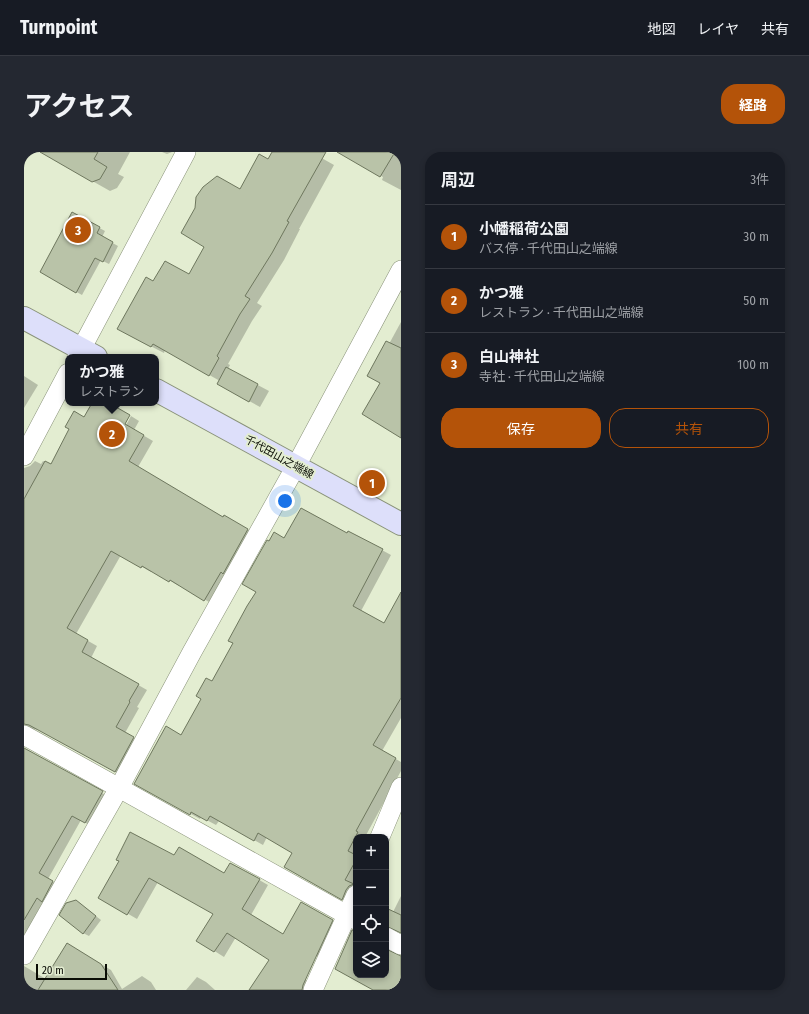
<!DOCTYPE html>
<html lang="ja">
<head>
<meta charset="utf-8">
<style>
  :root { --surface:#171b24; --page:#242831; --text:#f1f3f6; --muted:#9ea1a6; --line:#363941; --accent:#b45309 }
  body { margin:0; font-family:"Fira Sans Condensed","Noto Sans JP",sans-serif; background:var(--page); color:var(--text) }
  .controls { position:absolute; right:12px; bottom:12px; display:grid; overflow:hidden; border-radius:8px; box-shadow:0 2px 6px #0003 }
  .controls button { width:36px; height:36px; display:grid; place-items:center; padding:0; border:0; border-bottom:1px solid var(--line); background:var(--surface); color:var(--text); font:20px sans-serif }
  .scale { position:absolute; left:12px; bottom:10px; width:71px; box-sizing:border-box; padding-left:4px; border:2px solid #0a0d05; border-top:0; font-size:11px; line-height:14px; white-space:nowrap; color:#0a0d05; -webkit-text-stroke:3px #e3edd1; paint-order:stroke }
  .you { position:absolute; left:261px; top:349px; width:14px; height:14px; margin:-10px; border:3px solid #fff; border-radius:50%; background:#1a73e8; box-shadow:0 0 0 6px #1a73e833 }
  .badge { display:grid; place-items:center; width:26px; height:26px; border-radius:50%; background:var(--accent); color:#fff; font-size:13px; font-weight:700 }
  .pin { position:absolute; translate:-50% -50%; border:2px solid #fff; box-shadow:0 1px 4px #0006 }
  .popup { position:absolute; left:41px; top:202px; width:94px; height:52px; box-sizing:border-box; display:grid; place-content:center; border-radius:8px; background:var(--surface); filter:drop-shadow(0 1px 3px #0005); font-size:13px; white-space:nowrap; color:var(--muted) }
  .popup b { font-size:15px; color:var(--text) }
  .popup::after { content:''; position:absolute; left:50%; top:100%; margin-left:-8px; border:8px solid transparent; border-top-color:var(--surface) }
  .list { margin:0; padding:0; list-style:none }
  h2 { display:flex; justify-content:space-between; align-items:center; height:52px; margin:0; padding:0 16px; font-size:17px }
  h2 small { font-size:13px; font-weight:400; color:var(--muted) }
  .list li { display:grid; grid-template-columns:26px 1fr auto; gap:12px; align-items:center; box-sizing:border-box; height:64px; padding:0 16px; border-top:1px solid var(--line) }
  .list b { display:block; font-size:15px; white-space:nowrap }
  .list p { margin:0; font-size:13px; white-space:nowrap; color:var(--muted) }
  .list em { font-size:13px; font-style:normal; color:var(--muted) }
  .actions { display:flex; gap:8px; padding:12px 16px }
  .actions a { flex:1; padding:9px 0; border:1px solid var(--accent); border-radius:16px; text-align:center; font-size:14px; color:var(--accent) }
  .actions .main { background:var(--accent); color:#fff }
  .icon { flex:none; width:22px; height:22px; fill:none; stroke:currentColor; stroke-width:2; stroke-linecap:round; stroke-linejoin:round }
  .map { position:relative; flex:none; width:377px; height:838px; overflow:hidden; border-radius:16px }
  header { display:flex; align-items:center; gap:24px; box-sizing:border-box; height:56px; padding:0 20px; background:var(--surface); border-bottom:1px solid var(--line) }
  header strong { font-size:19px }
  nav { display:flex; gap:22px; margin-inline-start:auto; font-size:14px }
  .intro { display:flex; align-items:center; justify-content:space-between; box-sizing:border-box; height:96px; padding:0 24px }
  h1 { margin:0; font-size:28px }
  .button { padding:10px 18px; border-radius:16px; background:var(--accent); color:#fff; font-size:14px; font-weight:700 }
  main { display:flex; gap:24px; padding:0 24px }
  aside { flex:1; background:var(--surface); border-radius:16px; box-shadow:0 2px 6px #0003 }
  .map>svg:first-child { display:block }
  .shadow { fill:#0003 }
  .building { fill:#b9c3a8; stroke:#6e775e }
  .lines { fill:none; stroke-linecap:round; stroke-linejoin:round }
  .street-casing { stroke:#899279; stroke-width:20 }
  .secondary-casing { stroke:#899279; stroke-width:24 }
  .street { stroke:#fff; stroke-width:19 }
  .secondary { stroke:#dddffa; stroke-width:22 }
  .labels { text-anchor:middle; dominant-baseline:central; stroke-width:4; stroke-linejoin:round; paint-order:stroke }
  .street-label { font-size:11px; fill:#0a0d05; stroke:#e3edd1 }
</style>
</head>
<body>
<header>
<strong>Turnpoint</strong>
<nav><a>地図</a><a>レイヤ</a><a>共有</a></nav>
</header>
<div class="intro"><h1>アクセス</h1><a class="button">経路</a></div>
<main>
<div class="map">
<svg width="377" height="838" viewBox="0 0 377 838">
  <rect width="100%" height="100%" fill="#e3edd1"/>
  <g class="shadow">
    <path d="M26,0h80l-12,22 6,3 -7,11 -7,3 -62,-35z"/>
    <path d="M138,0h10l-5,2z"/>
    <path d="M249,0h38l23,13 -35,64h1l-16,31 -27,43 5,3 -10,15 -24,43 2,1 -2,4 41,22 -9,16 -42,-23 2,-3 -55,-31 -1,3 -33,-17 22,-53 36,-8 52,-85 28,-30z"/>
    <path d="M316,0h61v38l-19,-10 1,-3z"/>
    <path d="M48,61l33,18 -3,6 16,9 -9,18 -8,-4 -19,35 -41,-23z"/>
    <path d="M377,170v115l-20,-54 8,-39z"/>
    <path d="M0,224l14,9 -14,23z"/>
    <path d="M70,251h13l17,26 7,-13 8,5 -5,9 19,11 -15,26 86,51v-2l33,19 -43,70 -35,-21v2l-27,-16 -1,2 -30,-17 -45,79 21,12 -6,12 56,32 -10,17 2,1 -14,25 17,10 -18,34 -84,-47 -7,-1 -5,1 -4,4v-266l6,-2 5,-5 6,3 2,-3 9,4 33,-46z"/>
    <path d="M325,380l42,23 -30,56 24,13 16,-30v124l-19,33 19,11v9l-36,66h-9v44l-3,5 3,1 -5,17 -66,-37 8,-14 -26,-16 -4,8 -44,-24 -3,4 -15,-8 -1,2 -65,-36 46,-47 53,-93 24,-51 26,-52 63,-5z"/>
    <path d="M0,595l3,4 84,47 -17,30 -13,-8 -33,59 14,8 -38,53z"/>
    <path d="M150,705l51,17 6,-10 37,21 -17,30 32,20 18,-32 40,23 -16,35 -17,-10 -13,21 19,14 -1,4h-62l20,-31 -35,-22 -12,20 -27,-17 17,-26 -56,-32 -21,37 -38,-22z"/>
    <path d="M377,744v36l-4,-1 -7,2 -4,5v-29l7,3z"/>
    <path d="M52,749l25,19 -12,16 -6,-3z"/>
    <path d="M52,797l35,21 11,19 20,-13 9,6 5,8h-132v-24l22,13z"/>
    <path d="M173,825l9,5 9,8h-29z"/>
  </g>
  <g class="building">
    <path d="M16,0h58l-4,7 13,8 -7,12 -8,3z"/>
    <path d="M248,0h54l-39,69 2,1 -17,31 -27,43 5,3 -10,15 -23,42 2,2 -10,18 -56,-32 -2,3 -34,-18 29,-52 7,4 12,-20 24,13 15,-27 -23,-14 14,-25 1,-11 7,-10 14,-11 23,13 19,-35 9,5z"/>
    <path d="M313,0h58l-15,25z"/>
    <path d="M48,60l28,15 -3,6 16,9 -10,20 -8,-4 -19,35 -36,-21z"/>
    <path d="M362,189l15,7v90l-39,-24 18,-31 -13,-7z"/>
    <path d="M202,215l32,17 -9,18 -32,-18z"/>
    <path d="M68,251h17l21,12 -5,9 19,11 -15,26 94,56 1,-2 24,14 -25,45 -2,-2 -17,29 -34,-21 -1,2 -27,-16 -1,2 -30,-17 -44,77 21,12 -6,12 57,32 -10,17 1,1 -14,25 18,10 -19,35 -86,-47 -5,-1v-225l21,-38 6,3 18,-35 -4,-2 9,-16 10,6z"/>
    <path d="M277,356l46,25 1,-2 35,18 -30,57 31,17 17,-31v106l-28,47 23,13 -40,73 2,1 -10,19 8,4v5l-11,20 9,4 -5,2 -3,4 -4,10 -58,-33 8,-14 -34,-20 -4,8 -44,-25 -3,5 -16,-9 -1,3 -56,-31 32,-58 15,9 20,-36 -5,-3 10,-18 6,3 21,-38 -5,-2 19,-35 9,-14 -14,-8 25,-44 2,1 5,-9 10,6z"/>
    <path d="M0,596l79,43 -18,32 -13,-7 -33,57 14,8 -11,21 -5,-4 -13,22z"/>
    <path d="M106,680l44,23 5,-8 45,26 6,-10 30,16 -18,30 41,25 18,-32 32,18 -30,65 -1,5h-53l20,-30 -42,-27 -13,19 -18,-11 17,-27 -64,-36 -22,37 -29,-17 21,-37 -3,-1z"/>
    <path d="M52,748l20,16 -13,18 -24,-19 7,-12z"/>
    <path d="M362,756l15,7v18l-15,-7z"/>
    <path d="M328,778l4,1v44h30v-26l15,7v34h-28l-38,-21z"/>
    <path d="M43,791l34,21 17,26h-80z"/>
  </g>
  <g class="lines">
    <g class="street-casing">
      <g id="street">
        <path d="M53,205l109,-205"/>
        <path d="M0,304l44,-83"/>
        <path d="M0,583l332,185"/>
        <path d="M356,685l21,-50"/>
        <path d="M362,785l15,8"/>
        <path d="M0,803l95,-167 73,-136 104,-186 105,-196"/>
        <path d="M289,838l43,-95"/>
      </g>
    </g>
    <g class="secondary-casing">
      <g id="secondary">
        <path d="M0,166l72,39"/>
        <path d="M132,238l245,134"/>
      </g>
    </g>
    <use href="#street" class="street"/>
    <use href="#secondary" class="secondary"/>
  </g>
  <g class="labels">
    <g class="street-label">
      <text transform="translate(255 305) rotate(29)">千代田山之端線</text>
    </g>
  </g>
</svg>
<div class="controls">
<button>+</button>
<button>−</button>
<button><svg class="icon" aria-label="locate" viewBox="0 0 24 24"><circle cx="12" cy="12" r="6"/><path d="M12 2v4M12 18v4M2 12h4M18 12h4"/></svg></button>
<button><svg class="icon" aria-label="layers" viewBox="0 0 24 24"><path d="M12 4l9 5-9 5-9-5zM3 14l9 5 9-5"/></svg></button>
</div>
<div class="scale">20 m</div>
<div class="you"></div>
<div class="pin badge" style="left:348px;top:331px">1</div>
<div class="pin badge" style="left:88px;top:282px">2</div>
<div class="popup"><b>かつ雅</b>レストラン</div>
<div class="pin badge" style="left:54px;top:78px">3</div>
</div>
<aside>
<h2>周辺<small>3件</small></h2>
<ul class="list">
<li><span class="badge">1</span><div><b>小幡稲荷公園</b><p>バス停 · 千代田山之端線</p></div><em>30 m</em></li>
<li><span class="badge">2</span><div><b>かつ雅</b><p>レストラン · 千代田山之端線</p></div><em>50 m</em></li>
<li><span class="badge">3</span><div><b>白山神社</b><p>寺社 · 千代田山之端線</p></div><em>100 m</em></li>
</ul>
<div class="actions"><a class="main">保存</a><a>共有</a></div>
</aside>
</main>
</body>
</html>
